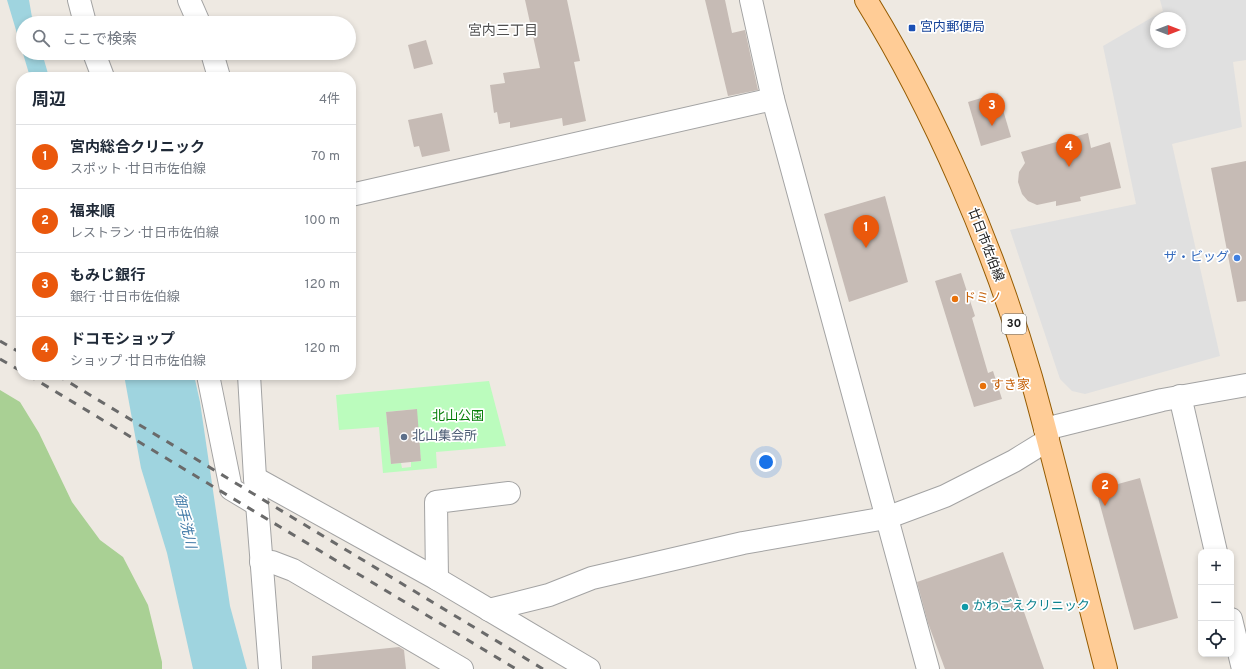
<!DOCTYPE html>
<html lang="ja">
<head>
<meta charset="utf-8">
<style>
  :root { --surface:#fff; --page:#f6f6f7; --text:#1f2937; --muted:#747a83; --line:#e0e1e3; --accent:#ea580c }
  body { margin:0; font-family:Overpass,"Noto Sans JP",sans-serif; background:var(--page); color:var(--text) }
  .controls { position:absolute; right:12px; bottom:12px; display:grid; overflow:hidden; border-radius:8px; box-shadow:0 2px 6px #0003 }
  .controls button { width:36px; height:36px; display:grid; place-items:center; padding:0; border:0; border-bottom:1px solid var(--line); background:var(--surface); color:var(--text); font:20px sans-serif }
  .compass { position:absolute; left:1150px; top:12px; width:36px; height:36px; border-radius:50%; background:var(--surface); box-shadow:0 2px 6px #0003; rotate:90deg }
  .you { position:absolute; left:766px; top:462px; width:14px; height:14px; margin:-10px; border:3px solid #fff; border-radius:50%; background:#1a73e8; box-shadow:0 0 0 6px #1a73e833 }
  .badge { display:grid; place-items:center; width:26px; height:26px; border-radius:50%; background:var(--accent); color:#fff; font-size:13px; font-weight:700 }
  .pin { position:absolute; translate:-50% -33px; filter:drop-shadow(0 1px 2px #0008) }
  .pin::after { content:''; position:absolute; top:21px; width:14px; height:12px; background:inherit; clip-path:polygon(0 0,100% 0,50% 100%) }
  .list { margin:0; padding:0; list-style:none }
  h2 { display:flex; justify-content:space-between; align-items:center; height:52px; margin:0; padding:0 16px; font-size:17px }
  h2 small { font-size:13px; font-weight:400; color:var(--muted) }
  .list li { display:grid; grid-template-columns:26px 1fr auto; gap:12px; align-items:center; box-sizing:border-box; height:64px; padding:0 16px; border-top:1px solid var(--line) }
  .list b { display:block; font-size:15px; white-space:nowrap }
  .list p { margin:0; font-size:13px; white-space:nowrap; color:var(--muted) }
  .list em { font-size:13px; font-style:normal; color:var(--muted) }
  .icon { flex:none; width:22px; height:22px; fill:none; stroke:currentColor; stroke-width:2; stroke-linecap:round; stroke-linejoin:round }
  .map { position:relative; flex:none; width:1246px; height:669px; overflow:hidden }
  .search { position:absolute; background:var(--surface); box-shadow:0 2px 6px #0003; left:16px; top:16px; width:340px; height:44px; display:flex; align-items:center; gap:10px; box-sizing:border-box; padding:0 14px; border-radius:22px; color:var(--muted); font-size:15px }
  .panel { position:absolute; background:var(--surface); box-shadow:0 2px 6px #0003; left:16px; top:72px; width:340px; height:308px; border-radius:16px }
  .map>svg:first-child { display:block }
  .forest { fill:#a9d094 }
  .park { fill:#bbfcbd; fill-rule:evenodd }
  .parking { fill:#e0e0e0; fill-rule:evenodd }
  .water { fill:#9fd4df }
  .building { fill:#c6bbb5 }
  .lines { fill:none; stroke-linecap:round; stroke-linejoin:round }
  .minor-casing { stroke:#a3a3a3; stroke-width:24 }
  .major-casing { stroke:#955b00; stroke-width:24 }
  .minor { stroke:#fff; stroke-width:22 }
  .major { stroke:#ffcc96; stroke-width:22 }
  .rail { stroke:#6a6a6a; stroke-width:3; stroke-dasharray:8 8; stroke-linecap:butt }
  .transit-dot { fill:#1a4fb4; stroke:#fff; stroke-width:1.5 }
  .shop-dot { fill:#3f7fe0; stroke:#fff; stroke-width:1.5 }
  .food-dot { fill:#e8710a; stroke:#fff; stroke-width:1.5 }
  .service-dot { fill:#5c6f8a; stroke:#fff; stroke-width:1.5 }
  .culture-dot { fill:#0f9aa8; stroke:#fff; stroke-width:1.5 }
  .labels { text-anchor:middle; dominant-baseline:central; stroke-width:3.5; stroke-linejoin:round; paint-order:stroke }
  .shield { fill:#fff; stroke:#606060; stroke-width:1 }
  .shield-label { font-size:12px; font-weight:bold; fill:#1c1c1c }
  .transit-label { font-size:13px; fill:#164399; stroke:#fff; text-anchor:start }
  .street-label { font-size:13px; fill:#1c1c1c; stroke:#fff }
  .shop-label { font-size:13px; fill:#366cbe; stroke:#fff; text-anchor:end }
  .food-label { font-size:13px; fill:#c56008; stroke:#fff; text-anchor:start }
  .park-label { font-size:13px; fill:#067f09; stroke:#fff }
  .service-label { font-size:13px; fill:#4e5e75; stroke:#fff; text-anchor:start }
  .culture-label { font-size:13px; fill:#0d838f; stroke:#fff; text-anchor:start }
  .neighbourhood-label { font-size:14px; fill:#4f4f4f; stroke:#fff }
  .water-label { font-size:14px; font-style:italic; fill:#427ba8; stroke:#fff }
</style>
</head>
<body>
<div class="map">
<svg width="1246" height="669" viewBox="0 0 1246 669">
  <rect width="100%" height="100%" fill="#eee9e2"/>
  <path class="forest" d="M0,390l20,12 19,31 33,69 28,38 23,17 25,48 14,57v7h-162z"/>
  <path class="park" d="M489,381l17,65 -70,6 1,16 -54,5 -4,-46 -40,3 -3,-35zM416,409l5,52 -10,1v5l-9,1 -1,-5 -10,1 -5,-52z"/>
  <path class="parking" d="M1160,0h86v60l-13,2 9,65 -70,17 48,212 -135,38 -13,-3 -12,-12 -50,-149 126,-26 -33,-158 60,-35zM1156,18h24v24h-24z"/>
  <g class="water">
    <path d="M7,0h22l4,23h-10v30h19l7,24h-19z"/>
    <path d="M124,375h70l6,27 30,204 17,63h-54l-26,-116 -26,-85z"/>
  </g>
  <g class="building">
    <path d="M525,0h42l13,61 -6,1 12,59 -23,5 -1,-8 -52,10v-6l-11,2 -2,-12 -3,1 -4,-28 15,-2 -2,-10 37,-5z"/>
    <path d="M705,0h20l7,33 13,-3 13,60 -30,6z"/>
    <path d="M426,40l7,24 -19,5 -6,-24z"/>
    <path d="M998,93l13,44 -30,9 -13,-44z"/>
    <path d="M442,113l8,38 -28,6 -3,-11 -5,1 -6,-27z"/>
    <path d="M1088,133l3,15 19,-6 11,46 -41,9 1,4 -25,5v-5l-19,4 -9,-4 -6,-7 -4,-12 1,-10 6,-9 -4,-11z"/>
    <path d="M1246,161v140l-9,1 -26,-134z"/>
    <path d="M885,196l23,86 -59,20 -25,-88z"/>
    <path d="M961,273l14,43 -3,2 16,55 5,-2 9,28 -28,8 -39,-126z"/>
    <path d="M417,409l4,52 -30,3 -5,-52z"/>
    <path d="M1140,478l38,140 -44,12 -38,-140z"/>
    <path d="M1003,552l41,117h-99l-17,-46 -11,-41z"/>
    <path d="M399,647l5,3 2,19h-94v-13z"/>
  </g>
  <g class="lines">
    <g class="minor-casing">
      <g id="minor">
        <path d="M79,0l6,23"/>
        <path d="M189,0l10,23"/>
        <path d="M751,0l22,99 155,570"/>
        <path d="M94,53l9,24"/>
        <path d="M212,53l7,24"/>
        <path d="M351,195l422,-96"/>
        <path d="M208,375l23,114 25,15"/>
        <path d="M249,375l6,103 15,191"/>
        <path d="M1180,396l36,156"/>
        <path d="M1045,429l117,-29 84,-15"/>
        <path d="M255,478l182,101 152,90"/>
        <path d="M261,562h11l21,8 169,99"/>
        <path d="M437,579l-1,-77 73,-9"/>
        <path d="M489,610l60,-15 43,-17 151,-35 143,-25 59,-22 69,-35 34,-21"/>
        <path d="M1231,619l12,50"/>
      </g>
    </g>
    <g class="major-casing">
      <path id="major" d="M866,0c69,112 129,251 165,377 27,97 50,195 75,292"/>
    </g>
    <use href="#minor" class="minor"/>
    <use href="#major" class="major"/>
    <g class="rail">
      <path d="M0,341l21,12"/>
      <path d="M0,359l21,12"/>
      <path d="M28,375l488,294"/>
      <path d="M57,375l486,294"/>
    </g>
  </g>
  <rect class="transit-dot" x="908" y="24" width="8" height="8" rx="2"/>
  <circle class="shop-dot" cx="1237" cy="258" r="4"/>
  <g class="food-dot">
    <circle cx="955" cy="299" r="4"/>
    <circle cx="983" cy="386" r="4"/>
  </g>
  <circle class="service-dot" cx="404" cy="437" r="4"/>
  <circle class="culture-dot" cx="965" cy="607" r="4"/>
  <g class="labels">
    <rect class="shield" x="1002" y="314" width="24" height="20" rx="3"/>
    <g class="shield-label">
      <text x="1014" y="324">30</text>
    </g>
    <g class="transit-label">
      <text x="920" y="28">宮内郵便局</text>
    </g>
    <g class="street-label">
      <text transform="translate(985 245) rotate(69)">廿日市佐伯線</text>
    </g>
    <g class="shop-label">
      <text x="1229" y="258">ザ・ビッグ</text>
    </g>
    <g class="food-label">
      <text x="963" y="299">ドミノ</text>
      <text x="991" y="386">すき家</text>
    </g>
    <g class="park-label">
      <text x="458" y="417">北山公園</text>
    </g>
    <g class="service-label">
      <text x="412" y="437">北山集会所</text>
    </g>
    <g class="culture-label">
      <text x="973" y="607">かわごえクリニック</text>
    </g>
    <g class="neighbourhood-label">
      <text x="503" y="31">宮内三丁目</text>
    </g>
    <g class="water-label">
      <text transform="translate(184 521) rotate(77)">御手洗川</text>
    </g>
  </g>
</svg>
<div class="controls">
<button>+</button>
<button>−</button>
<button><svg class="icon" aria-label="locate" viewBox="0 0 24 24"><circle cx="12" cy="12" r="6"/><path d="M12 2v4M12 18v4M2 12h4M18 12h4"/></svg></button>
</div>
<svg class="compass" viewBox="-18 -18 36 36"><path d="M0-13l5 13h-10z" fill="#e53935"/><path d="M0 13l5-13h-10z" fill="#747a83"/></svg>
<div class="you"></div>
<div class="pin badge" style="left:866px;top:248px">1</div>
<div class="pin badge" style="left:1105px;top:506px">2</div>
<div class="pin badge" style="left:992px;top:126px">3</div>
<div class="pin badge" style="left:1069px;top:167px">4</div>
<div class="search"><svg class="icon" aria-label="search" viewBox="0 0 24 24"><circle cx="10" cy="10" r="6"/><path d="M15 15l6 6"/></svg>ここで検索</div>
<section class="panel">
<h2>周辺<small>4件</small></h2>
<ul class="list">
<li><span class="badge">1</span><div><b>宮内総合クリニック</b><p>スポット · 廿日市佐伯線</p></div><em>70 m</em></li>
<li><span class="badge">2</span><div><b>福来順</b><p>レストラン · 廿日市佐伯線</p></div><em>100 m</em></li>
<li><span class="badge">3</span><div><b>もみじ銀行</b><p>銀行 · 廿日市佐伯線</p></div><em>120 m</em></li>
<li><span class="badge">4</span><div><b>ドコモショップ</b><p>ショップ · 廿日市佐伯線</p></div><em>120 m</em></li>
</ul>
</section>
</div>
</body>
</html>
